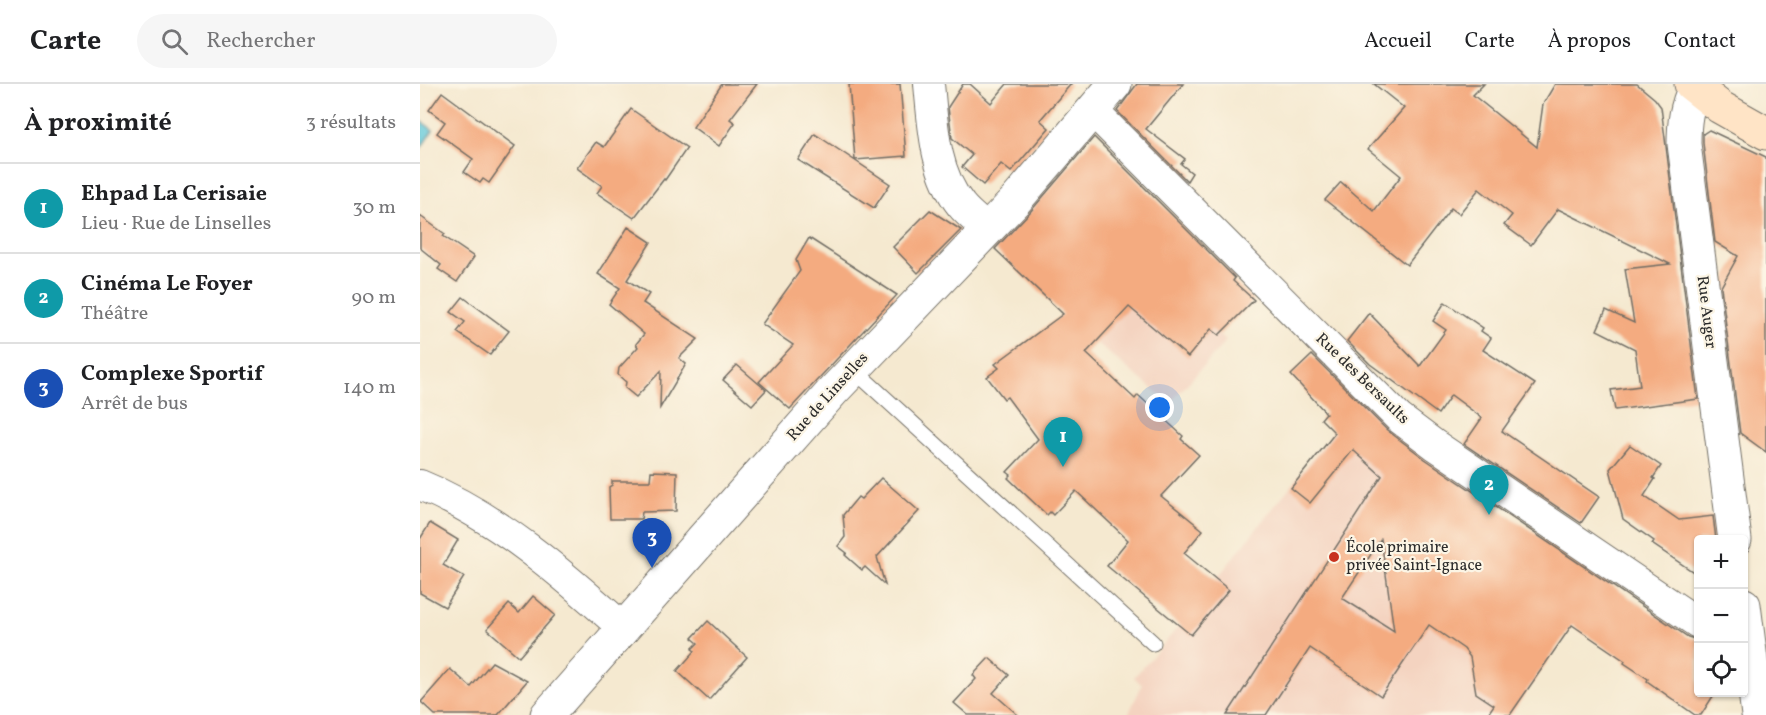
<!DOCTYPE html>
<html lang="fr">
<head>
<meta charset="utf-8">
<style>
  :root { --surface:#fff; --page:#f6f6f6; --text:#202124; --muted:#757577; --line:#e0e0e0; --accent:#db2777 }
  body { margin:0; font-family:Vollkorn,serif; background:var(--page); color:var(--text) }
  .controls { position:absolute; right:18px; bottom:18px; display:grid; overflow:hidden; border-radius:6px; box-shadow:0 2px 4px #0004 }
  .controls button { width:54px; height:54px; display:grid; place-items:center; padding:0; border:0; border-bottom:2px solid var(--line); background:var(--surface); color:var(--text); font:30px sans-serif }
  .you { position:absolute; left:740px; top:324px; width:21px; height:21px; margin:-15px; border:4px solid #fff; border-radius:50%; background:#1a73e8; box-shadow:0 0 0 9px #1a73e833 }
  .badge { display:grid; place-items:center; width:39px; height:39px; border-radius:50%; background:var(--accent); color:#fff; font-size:20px; font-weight:700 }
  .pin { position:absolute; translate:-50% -50px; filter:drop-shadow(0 2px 3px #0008) }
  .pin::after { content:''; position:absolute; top:32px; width:21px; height:18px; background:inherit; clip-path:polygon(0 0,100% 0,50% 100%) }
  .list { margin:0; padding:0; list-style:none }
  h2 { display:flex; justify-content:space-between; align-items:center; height:78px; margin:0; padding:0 24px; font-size:26px }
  h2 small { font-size:20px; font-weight:400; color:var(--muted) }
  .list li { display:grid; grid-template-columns:39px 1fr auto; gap:18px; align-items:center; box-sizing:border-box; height:90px; padding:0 24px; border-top:2px solid var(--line) }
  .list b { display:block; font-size:22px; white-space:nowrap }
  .list p { margin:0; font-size:20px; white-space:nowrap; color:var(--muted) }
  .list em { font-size:20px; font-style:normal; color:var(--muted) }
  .icon { flex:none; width:33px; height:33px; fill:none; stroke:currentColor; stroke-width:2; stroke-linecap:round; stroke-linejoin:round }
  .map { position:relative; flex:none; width:1346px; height:631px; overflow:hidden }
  header { display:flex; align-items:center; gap:36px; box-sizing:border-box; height:84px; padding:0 30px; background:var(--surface); border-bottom:2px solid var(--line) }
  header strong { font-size:28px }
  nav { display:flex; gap:33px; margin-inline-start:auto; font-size:21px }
  .search { width:420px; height:54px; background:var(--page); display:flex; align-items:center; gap:15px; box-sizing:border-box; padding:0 21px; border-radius:33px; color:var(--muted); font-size:22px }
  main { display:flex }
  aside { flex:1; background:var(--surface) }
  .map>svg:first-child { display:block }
  .built { fill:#f4d3c0 }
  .water { fill:#60c9db; stroke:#467a83; stroke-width:1.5 }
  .building { fill:#f4ab80; fill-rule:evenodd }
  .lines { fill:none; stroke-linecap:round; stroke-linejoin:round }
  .service-casing { stroke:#726e65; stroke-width:17 }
  .minor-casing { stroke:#726e65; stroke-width:32 }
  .tertiary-casing { stroke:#726e65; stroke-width:35 }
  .secondary-casing { stroke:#726e65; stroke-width:35 }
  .service { stroke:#fff; stroke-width:15 }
  .minor { stroke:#fff; stroke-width:30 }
  .tertiary { stroke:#fff; stroke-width:33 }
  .secondary { stroke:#ffe4c6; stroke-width:33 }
  .poi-dot { fill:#c8321e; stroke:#fcf5e5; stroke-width:2 }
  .labels { text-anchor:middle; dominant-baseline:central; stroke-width:4.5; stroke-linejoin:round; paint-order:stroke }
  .street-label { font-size:16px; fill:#2b2b2b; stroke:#fcf5e5 }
  .poi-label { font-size:16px; fill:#2b2b2b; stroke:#fcf5e5; text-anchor:start }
</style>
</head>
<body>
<header>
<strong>Carte</strong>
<div class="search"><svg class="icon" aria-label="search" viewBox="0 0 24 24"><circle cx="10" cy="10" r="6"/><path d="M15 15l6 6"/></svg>Rechercher</div>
<nav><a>Accueil</a><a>Carte</a><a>À propos</a><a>Contact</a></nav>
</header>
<main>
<aside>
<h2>À proximité<small>3 résultats</small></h2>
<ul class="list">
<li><span class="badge" style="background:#0f9aa8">1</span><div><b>Ehpad La Cerisaie</b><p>Lieu · Rue de Linselles</p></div><em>30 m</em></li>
<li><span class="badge" style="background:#0f9aa8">2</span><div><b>Cinéma Le Foyer</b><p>Théâtre</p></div><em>90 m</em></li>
<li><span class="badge" style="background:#1a4fb4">3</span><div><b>Complexe Sportif</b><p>Arrêt de bus</p></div><em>140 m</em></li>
</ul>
</aside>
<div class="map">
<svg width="1346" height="631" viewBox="0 0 1346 631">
  <rect width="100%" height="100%" fill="#fcf5e5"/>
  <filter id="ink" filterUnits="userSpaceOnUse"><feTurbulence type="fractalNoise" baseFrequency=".0167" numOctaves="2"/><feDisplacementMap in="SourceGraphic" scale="12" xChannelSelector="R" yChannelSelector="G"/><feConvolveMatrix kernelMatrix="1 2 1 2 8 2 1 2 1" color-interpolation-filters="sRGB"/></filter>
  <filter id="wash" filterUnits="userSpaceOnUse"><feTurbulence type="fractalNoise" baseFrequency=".008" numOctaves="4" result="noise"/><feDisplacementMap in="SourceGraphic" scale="24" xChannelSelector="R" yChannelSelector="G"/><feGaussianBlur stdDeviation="1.35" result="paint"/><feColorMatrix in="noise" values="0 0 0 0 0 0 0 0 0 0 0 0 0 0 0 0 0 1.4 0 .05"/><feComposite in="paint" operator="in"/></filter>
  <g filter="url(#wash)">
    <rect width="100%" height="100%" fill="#f5e9d0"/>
    <g class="built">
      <path d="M630,105l176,152 -56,62 -74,-60 -102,-94z"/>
      <path d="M943,312l114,92 -48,76 110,41 32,21 -60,89h-383l14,-30 -8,-8 35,-39z"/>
    </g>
    <path class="water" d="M1,37l12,9 -13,19v-26z"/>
    <g id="blocks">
      <g class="building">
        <path d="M302,0h35l-27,35 5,4 -16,23 -26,-19z"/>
        <path d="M429,0h51l6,72 -51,4z"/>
        <path d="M543,0h7l21,19 16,-19h64l-31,36 9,8 -38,44 -10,-8 -18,21 -21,-18 10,-12 -20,-17 -4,-31z"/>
        <path d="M717,0h46l-37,45 39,30 -4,5 11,9 -5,8 -70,-70z"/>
        <path d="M954,0h110l-11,11 64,52 6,-43 12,-20h82l18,15 6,8 37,292 -83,11 -4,-20 29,-4 -5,-37 -38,-19 9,-20 28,13 -9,-54 45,-5 -112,-55 -27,36 -27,-20 8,-10 -33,-26 -20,25 -8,-6 -44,57 -82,-65 16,-18 33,29 27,-35 -33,-27 36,-41z"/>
        <path d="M22,8l73,54 -26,37 -6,-4 -3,4 -16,-11 9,-13 -36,-26 8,-11 -16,-12z"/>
        <path d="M211,25l56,39 -22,32 -1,-1 -30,39 -37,-25 5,-7 -25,-18 19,-26 8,5z"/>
        <path d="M1289,46l57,27v295l-26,-19 -19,-146 17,-31 -23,-14 -12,-99v-9z"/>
        <path d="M395,50l75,50 -16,24 -76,-48z"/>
        <path d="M674,53l141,141 -2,3 21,19 -35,35 -8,-6 -23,28 -59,-50 -43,46 49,46 3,-4 45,41 -2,3 18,16 -38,41 42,34 -19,23 45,37 -38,45 -84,-69 21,-26 -52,-49 -23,24 -3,-3 -3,3 -39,-37 3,-3 -4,-3 31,-33 -31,-42 -3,2 -17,-22 12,-9 -4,-4 68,-50 -68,-65 35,-37z"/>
        <path d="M510,126l31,20 -43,43 -25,-26z"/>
        <path d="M0,132l25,18 -2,2 31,21 -17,25 -19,-13 3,-4 -21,-17z"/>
        <path d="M208,143l23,15 -24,38 22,14 -6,9 55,36 -19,19 7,6 -26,44 1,-37 -25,26 -11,-9 1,-6 -8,-7 1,-7 19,-21 -2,-3 8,-10 -35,-30 11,-16 -22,-14z"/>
        <path d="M389,154l88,57 -107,114 -31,-27 34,-37 -31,-21 38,-53 -4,-11z"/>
        <path d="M43,213l46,34 -19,24 -33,-23 8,-10 -14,-10z"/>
        <path d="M1025,218l38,26 -2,3 10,7 -8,12 52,34 -33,47 97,66 -18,26 -117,-79 18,-26 -31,-23 -13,19 -68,-50 -23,-23 22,-28 51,53 26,-36 -13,-9z"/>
        <path d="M892,271l75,75 38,29 263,178 10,3v53h17l-14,22h-6l-48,-34 1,-2 -24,-16 1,-2 -53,-36 -62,90h-23l7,-10 -18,-12 -6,-36 -6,-8 -35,-24 -48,71 -71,-48 -44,67h-39l155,-239 -29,-26 -43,53 -19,-15 44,-55 -14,-14 5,-6 -35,-38zM961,455l13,92 -52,-33z"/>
        <path d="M317,281l29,25 -14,15 -29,-25z"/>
        <path d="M1210,361l31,21 -8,12 2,1 -11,17 35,24 34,-4 3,24h-18v35l-46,-31 2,-3 -31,-22 -13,-50z"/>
        <path d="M231,387l26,1 -1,39 -34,1 -1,7h-31l-1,-32 3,-2v-4h38z"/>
        <path d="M461,394l38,33 -42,46 8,28 -20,-18 -3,3 -17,-15 2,-2 -9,-7 7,-9 -2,-22 15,-18 3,2z"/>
        <path d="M10,439l28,17 -15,25 21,12 -19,30 -25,-14v-54z"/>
        <path d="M113,512l22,19 -36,42 -32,-28 22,-25 10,9z"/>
        <path d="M288,537l39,36 -38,43 -32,-29 18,-20 -3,-2 6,-6 -6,-5z"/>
        <path d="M569,574l20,17 -16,18 25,22h-50l-14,-12 22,-24 -3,-4z"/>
        <path d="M72,578l35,19 -29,34h-63l-14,-13 29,-33 21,18z"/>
      </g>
    </g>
  </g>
  <g filter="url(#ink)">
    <use href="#blocks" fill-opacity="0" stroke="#726e65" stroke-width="1.5"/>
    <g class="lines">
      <g class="service-casing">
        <path id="service" d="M433,285l300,274"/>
      </g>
      <g class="minor-casing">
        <g id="minor">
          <path d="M509,0c4,40 5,88 32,121 7,9 18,17 27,25"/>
          <path d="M673,27l306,307 36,27 263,178"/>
          <path d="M0,401c77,31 143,89 203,143"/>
        </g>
      </g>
      <g class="tertiary-casing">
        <g id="tertiary">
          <path d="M1275,3c-9,21 -11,34 -11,57l51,396"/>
          <path d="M1324,521l14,110"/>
          <path d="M127,631l286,-324 183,-191 99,-116"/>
        </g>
      </g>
      <g class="secondary-casing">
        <path id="secondary" d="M1271,0l29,23 46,26"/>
      </g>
      <use href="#service" class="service"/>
      <use href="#minor" class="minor"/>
      <use href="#tertiary" class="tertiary"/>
      <use href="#secondary" class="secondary"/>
    </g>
  </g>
  <circle class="poi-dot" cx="914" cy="473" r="6"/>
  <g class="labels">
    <g class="street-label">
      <text transform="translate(1286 228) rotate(83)">Rue Auger</text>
      <text transform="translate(942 295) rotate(44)">Rue des Bersaults</text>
      <text transform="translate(408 313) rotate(-48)">Rue de Linselles</text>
    </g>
    <g class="poi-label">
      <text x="926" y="464">École primaire<tspan x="926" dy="18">privée Saint-Ignace</tspan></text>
    </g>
  </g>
</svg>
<div class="controls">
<button>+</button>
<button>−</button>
<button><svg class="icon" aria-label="locate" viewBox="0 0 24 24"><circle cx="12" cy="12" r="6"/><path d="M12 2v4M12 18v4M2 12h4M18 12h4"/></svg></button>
</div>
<div class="you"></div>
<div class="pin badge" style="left:643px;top:383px;background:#0f9aa8">1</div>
<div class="pin badge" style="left:1069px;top:431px;background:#0f9aa8">2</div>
<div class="pin badge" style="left:232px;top:484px;background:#1a4fb4">3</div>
</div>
</main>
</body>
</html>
